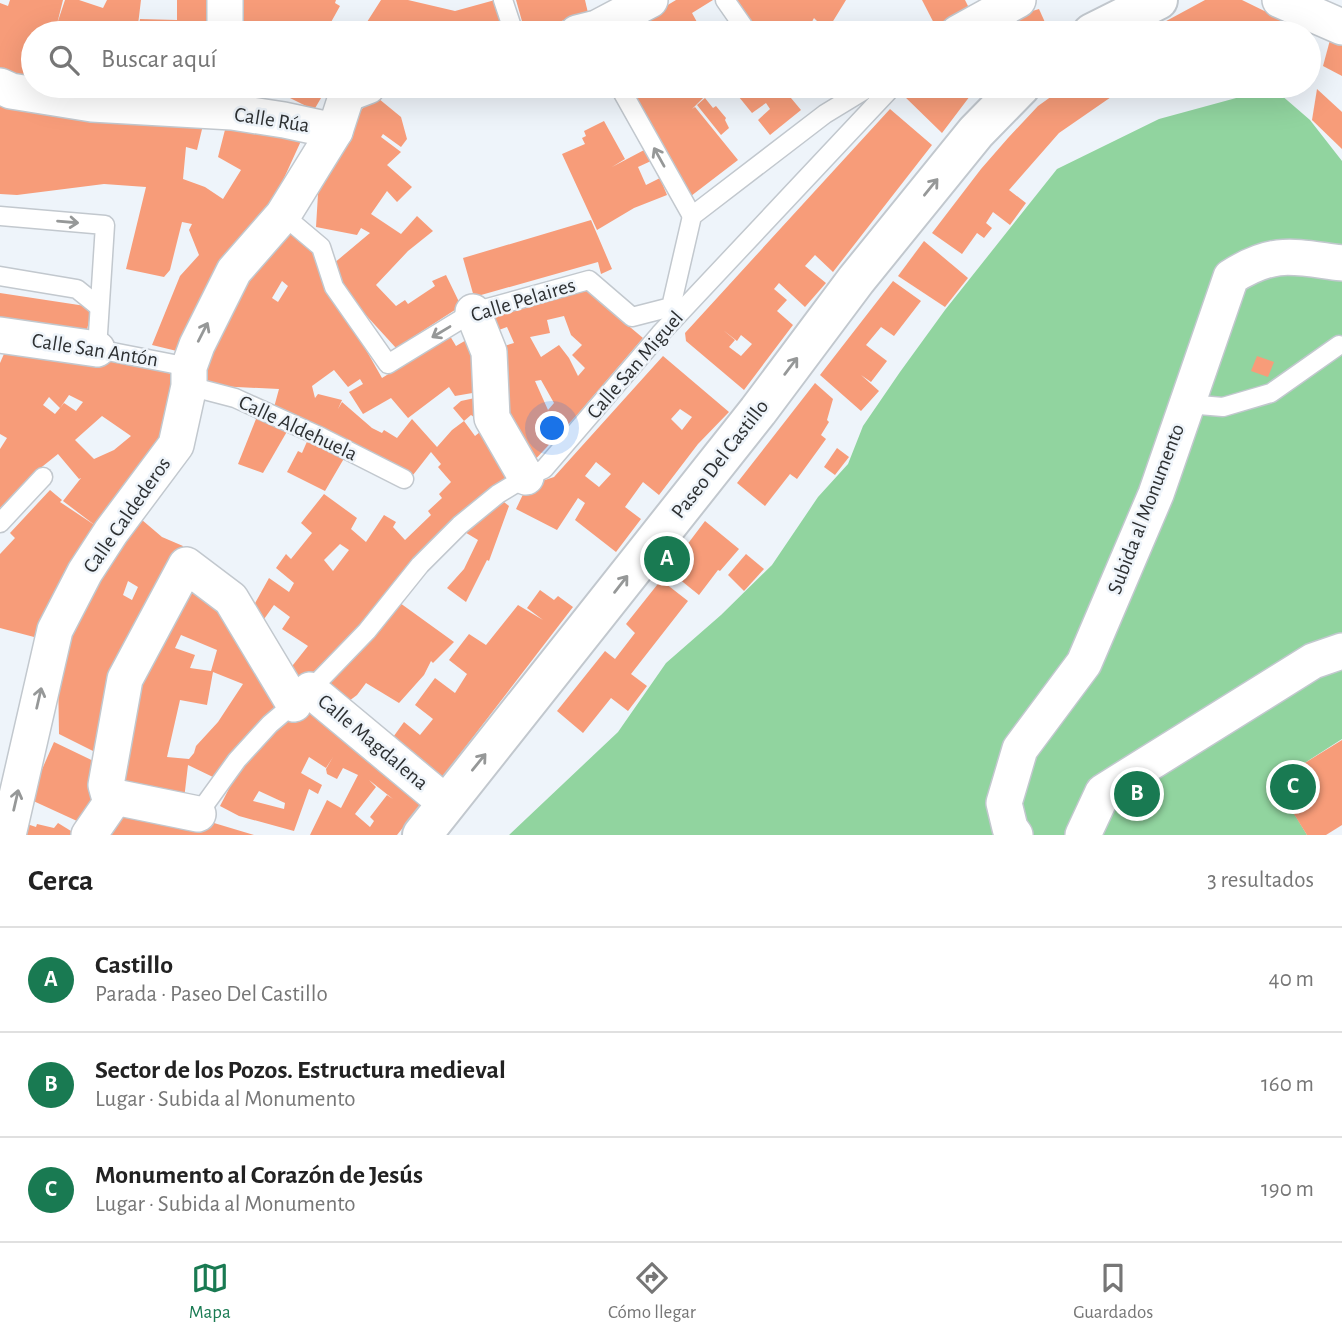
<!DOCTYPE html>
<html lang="es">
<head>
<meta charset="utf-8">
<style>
  :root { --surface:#fff; --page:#f6f6f6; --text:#222; --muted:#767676; --line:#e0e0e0; --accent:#197a52 }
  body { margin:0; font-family:"Alegreya Sans",sans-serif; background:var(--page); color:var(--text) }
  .you { position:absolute; left:553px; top:429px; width:24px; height:24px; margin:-18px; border:5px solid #fff; border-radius:50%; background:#1a73e8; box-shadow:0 0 0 10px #1a73e833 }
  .badge { display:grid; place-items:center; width:46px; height:46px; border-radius:50%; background:var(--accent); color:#fff; font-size:23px; font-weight:700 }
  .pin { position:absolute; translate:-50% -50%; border:4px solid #fff; box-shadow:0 2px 7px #0006 }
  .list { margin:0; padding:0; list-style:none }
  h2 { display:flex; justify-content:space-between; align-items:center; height:91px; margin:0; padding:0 28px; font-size:30px }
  h2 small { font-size:23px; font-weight:400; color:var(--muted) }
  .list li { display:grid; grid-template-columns:46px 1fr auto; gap:21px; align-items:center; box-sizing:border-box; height:105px; padding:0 28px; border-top:2px solid var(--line) }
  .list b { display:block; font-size:26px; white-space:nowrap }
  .list p { margin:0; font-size:23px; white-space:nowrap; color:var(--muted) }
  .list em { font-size:23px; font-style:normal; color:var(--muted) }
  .icon { flex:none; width:38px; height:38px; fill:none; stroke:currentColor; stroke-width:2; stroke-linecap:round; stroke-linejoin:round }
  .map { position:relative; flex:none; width:1342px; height:835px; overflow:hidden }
  .search { position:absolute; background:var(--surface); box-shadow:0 7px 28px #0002; left:21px; right:21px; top:21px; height:77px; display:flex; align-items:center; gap:18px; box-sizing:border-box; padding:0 24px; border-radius:38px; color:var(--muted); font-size:26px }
  .sheet { height:406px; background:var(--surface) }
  nav { display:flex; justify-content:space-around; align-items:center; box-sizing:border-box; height:98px; border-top:2px solid var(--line); background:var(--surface); font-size:19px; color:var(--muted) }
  nav a { display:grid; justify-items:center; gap:4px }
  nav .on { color:var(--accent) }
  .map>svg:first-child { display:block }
  .green { fill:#91d49f }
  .building { fill:#f79c79; fill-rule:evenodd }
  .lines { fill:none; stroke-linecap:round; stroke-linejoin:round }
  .lane-casing { stroke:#c2c8ce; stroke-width:21 }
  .street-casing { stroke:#c2c8ce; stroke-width:38 }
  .secondary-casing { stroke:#c2c8ce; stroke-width:42 }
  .lane { stroke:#fff; stroke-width:18 }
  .street { stroke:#fff; stroke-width:35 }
  .secondary { stroke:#fff; stroke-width:38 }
  .oneway { stroke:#969898 }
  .labels { text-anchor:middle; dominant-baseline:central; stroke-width:5; stroke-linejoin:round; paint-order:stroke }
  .street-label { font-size:21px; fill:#2d3032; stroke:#eef4fa }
</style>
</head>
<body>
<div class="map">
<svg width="1342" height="835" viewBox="0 0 1342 835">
  <rect width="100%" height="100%" fill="#eef4fa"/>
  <path class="green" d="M1273,88l37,32 32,41v578l-67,43 32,53h-798l109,-103 48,-69 55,-48 51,-50 46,-68 30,-33 15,-38 37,-54 45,-62 112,-141 102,-50z"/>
  <g class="building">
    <path d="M10,0h53l-6,24 8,-24h14l24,8 4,-8h34l-4,33h-104v51l-33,-10v-71l8,3z"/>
    <path d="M177,0h44l-4,33h-80l3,-14 37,1z"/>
    <path d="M234,0h102l-1,3 5,3 -10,18 15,9h-116z"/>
    <path d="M381,0h27l47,11 40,-11 10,33h-145z"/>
    <path d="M516,0h69l3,13 -63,19z"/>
    <path d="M676,0h37l-21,13 11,20h-82z"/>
    <path d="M734,0h112l-19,31 -13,-13 -8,15h-47l-15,-12z"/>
    <path d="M922,0h43l8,16 -34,17z"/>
    <path d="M1205,0h37l45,22 -1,11h-42l-5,-8 -15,8h-80z"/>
    <path d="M1039,9l9,20 -7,4h-62l21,-12z"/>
    <path d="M1330,40l12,6v30l-19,-10z"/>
    <path d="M55,86h160l-1,18z"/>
    <path d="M266,86h62l-14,24z"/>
    <path d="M630,86h70l6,9 -14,14 3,-2 43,53 -47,36z"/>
    <path d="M730,86h51l20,24 -31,25 -12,-15 12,-11 -4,-6 -14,10z"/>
    <path d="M911,86h63l-9,6 5,4 -28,37 -39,-38z"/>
    <path d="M1066,86h61l-68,47 -50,57 17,13 -16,22 -17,-13 -7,11 6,5 -8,10 -7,-5 -15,21 -30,-21 49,-64 27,-31 30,-32z"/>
    <path d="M1317,89l25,23v37l-30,-29z"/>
    <path d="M373,94l28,23 6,22 -6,8 -18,-13 -2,3 20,15 -14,13 25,22 -15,15 -10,-11 -16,23 30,20 16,-18 16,15 -25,20 -32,34 20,21 9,-6 3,4 27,-18 -3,-5 14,-6 15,31 -65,42 -42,-46 -16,-22 -5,-16 37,-31 -9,-5 -4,7 -41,-8 2,-33 13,-42z"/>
    <path d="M0,95l204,26 -7,29 -11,-3 -3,32 22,8 18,12 18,-29 -23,-13 9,-35 79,8 -37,81 -88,141 -29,-7 28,-69 19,-21 -10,-25 3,-6 -10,-2 -12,48 -6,7 -38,-8 20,-82 -42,-3 -87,11 -17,-1z"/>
    <path d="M705,98l8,10 3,-2 10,12 -1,2 4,8 -8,7 -24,-30z"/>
    <path d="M890,109l42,36 -99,127 -18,-17 -10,11 21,17 -21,24 -26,-24 -5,6 13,11 -10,11 16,14 -49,65 -58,-49 -1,-8zM723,330l14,11 4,-6 11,9 -11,12 -12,-9 6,-7z"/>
    <path d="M604,121l21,38 -13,8 34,-18 5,12 -13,6 8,18 14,-7 7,17 -33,13 -37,22 -35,-76 23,-10 -3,-6 4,-2 -2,-5z"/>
    <path d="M591,220l21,49 -11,5 -3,-12 -124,35 -11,-39z"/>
    <path d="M281,225l34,23 34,72 33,58 68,-42 6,10 19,-11 9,56 -29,5 -6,-9 -41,31 -17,-20 -28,16 -14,-22 14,-8 -3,-5 -12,8 -14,-17 -22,16 3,12 3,-4 24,6 -4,9 4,-7 30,26 10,5 2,-3 13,8 15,-19 25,28 15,-17 12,-9 11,15 11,-9 33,43 -220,221 -14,-16 23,-29 -26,-17 8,-12 -16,-12 -12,17 -13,-8 20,-36 20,14 5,-9 -18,-15 10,-14 5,5 21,-26 -11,-10 23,-29 33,24 -6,11 15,13 18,-27 12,7 -3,5 12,13 26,-25 -3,-4 14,-13 -3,-4 12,-12 -13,-15 3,-3 -10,-12 -18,23 -66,-34 -74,-30 6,-22 -62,-3 -17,-5 13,-53zM282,281l6,5 -10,16 -6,-4zM340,544l9,6 -16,21 -9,-11z"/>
    <path d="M924,241l44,37 -23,29 -47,-31z"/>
    <path d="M893,281l28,20 -27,35 -13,-9 -15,18 21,16 -16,21 -10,-7 18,16 -18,20 -41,-36z"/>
    <path d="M586,290l57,48 -66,77 -48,51 -14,-25 -21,-92 20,-6 -7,-16 -19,7 -6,-18 20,-9zM564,316l7,19 11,10 -10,10 13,13 -7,8 -9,-18 -10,-13 -18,12 -11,-20 20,-4 -3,-13zM541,380l13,23 -6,7 -13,-29z"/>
    <path d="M0,293l92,14 -7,32 -85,-10z"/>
    <path d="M7,347l79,7 91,21v40l-72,117 -71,105 -34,-9v-74l15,-16 -5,-5 40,-43 12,10 -2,2 36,24 -33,-25 18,-23 -2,1 -21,-25 -25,20 -33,34v-59l7,-11 -7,-4v-71zM69,395l14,7 -7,9 -12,-8 -4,5zM49,397l11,11 -5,6 -12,-9zM102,416l29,20 -17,14 -20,9 -19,-19z"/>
    <path d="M663,356l66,56 -31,32 -39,51 -16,-13 -18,25 16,12 -25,33 -41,-32 10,-17 -7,-5 -21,32 -41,-21 11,-23 27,-9zM680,409l12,8 -10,13 -11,-11zM596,462l15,12 -12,13 -14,-11z"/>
    <path d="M1257,356l17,6 -6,15 -17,-6z"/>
    <path d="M815,383l18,16 -6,21 2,2 -8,13 5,4 -29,40 -7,-5 -25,32 -28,-23z"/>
    <path d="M484,396l-6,24 -7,-5 -7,6 -11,-13 8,-7z"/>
    <path d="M258,414l31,14 -26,45 -25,-9z"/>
    <path d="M309,437l37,18 -21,36 -38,-19 11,-21 4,2z"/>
    <path d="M837,448l12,9 -14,18 -11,-8z"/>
    <path d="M499,498l10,8 -20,55 -2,-1 -21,42 -19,-14 17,-19 14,-29 -15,-9z"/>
    <path d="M135,514l27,23 21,9 -23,54 -57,156 -44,-22 -1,-60 10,-46zM128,581l10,6 -6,13 -9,-5z"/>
    <path d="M705,521l34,28 -19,22 -2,-1 -19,25 -31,-25z"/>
    <path d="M746,554l18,15 -20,22 -16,-16z"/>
    <path d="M188,577l18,12 79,111 -70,78 -27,-13 -5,43 -71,-20 10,-61zM181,635l36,15 -6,21 -21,-3 5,-13 -20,-7zM213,672l30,12 -25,38 -22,24 -2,7 -5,6 -22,-2 13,-57 27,5z"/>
    <path d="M661,580l27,21 -57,73 16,12 -19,25 -17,-13 -28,35 -26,-22 48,-60 10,8 20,-26 -9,-9z"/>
    <path d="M540,590l14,10 4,-4 15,11 -133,173 -49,-40 13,-18 16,13 13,-16 -18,-14 20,-27 20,15 12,-19 -18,-14 20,-26 17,11 32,-40 25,15 -16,-12z"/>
    <path d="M400,603l54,39 -21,21 -2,-2 -7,14 -25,28 -33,-20 -9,12 -16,12 -16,-20 56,-59z"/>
    <path d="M313,700l112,100 -28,35h-87l17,-35 14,8 17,-33 -15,-7 -6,11 -10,-5 -1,-5 7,-12 -7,11 -17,-11 -8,16 21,12 -4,9 -9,-5 -15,42 -55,-15 -19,-10 13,-25 37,-49zM369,780l24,19 -6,-4 -17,22 4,4 -4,6 -15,-13 21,-27zM259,791l26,12 -1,6 -31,-8z"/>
    <path d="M1342,740v85l-16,10h-19l-33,-53z"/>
    <path d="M54,742l52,25 -21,68h-67l3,-13 15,5 1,-3 17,4 4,-5 13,8 6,-10 -48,-22z"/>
    <path d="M120,806l94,17 40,12h-152z"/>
  </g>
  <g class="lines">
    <g class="lane-casing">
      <g id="lane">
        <path d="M503,0l11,33"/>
        <path d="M725,0l23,33"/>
        <path d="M619,86l73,130"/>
        <path d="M799,86l1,1"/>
        <path d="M283,215l38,32 13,40 54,77 85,-52 116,-32 43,37 39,-10 21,-91 133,-102 46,-28"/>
        <path d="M0,216l105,9 -8,124 92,18"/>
        <path d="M0,276l77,13 21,17"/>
        <path d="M189,386l46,12 86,39 83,42"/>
        <path d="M1187,404l36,3 48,-14 68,-48"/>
        <path d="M0,523l43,-46"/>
        <path d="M198,814l39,-54 33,-36 40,-34 57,-59 53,-66 40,-40 38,-31 28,-17 18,-8 116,-135 233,-248"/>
      </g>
    </g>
    <g class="street-casing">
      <g id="street">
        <path d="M1280,0l62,27"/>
        <path d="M225,33v-33"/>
        <path d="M577,33l20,-5 53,-28"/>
        <path d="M958,33l60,-33"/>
        <path d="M0,86l11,5 81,13 140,8 52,8 51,11"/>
        <path d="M473,312l16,40 3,66 34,59"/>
        <path d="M0,335l97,14"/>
        <path d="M310,690l125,104"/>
        <path d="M110,796l88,18"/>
        <path d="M8,835l47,-205 30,-58 26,-40 65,-87 13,-59v-19l8,-22 37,-74 49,-56 52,-84 12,-37 21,-8"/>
        <path d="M89,835l22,-32 -5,-18 19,-106 61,-114 45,34 63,105"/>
        <path d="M1015,835l-5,-7 -6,-25 16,-54 64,-86 72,-169 75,-217c44,-28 63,-20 111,-14"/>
        <path d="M1083,835l20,-43 210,-131 29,-10"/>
      </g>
    </g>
    <g class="secondary-casing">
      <g id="secondary">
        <path d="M1092,33l66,-33"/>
        <path d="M422,835l336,-424 98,-131 120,-148 45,-46"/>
      </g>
    </g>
    <use href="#lane" class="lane"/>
    <use href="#street" class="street"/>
    <use href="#secondary" class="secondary"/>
  </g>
  <defs><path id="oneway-shaft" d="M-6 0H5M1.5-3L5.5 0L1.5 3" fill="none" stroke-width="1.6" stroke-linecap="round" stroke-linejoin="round" transform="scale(1.75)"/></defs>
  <g class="oneway">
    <use href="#oneway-shaft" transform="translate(659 157) rotate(-119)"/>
    <use href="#oneway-shaft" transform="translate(931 187) rotate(-51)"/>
    <use href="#oneway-shaft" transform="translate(68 222) rotate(5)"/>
    <use href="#oneway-shaft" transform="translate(203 332) rotate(-63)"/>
    <use href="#oneway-shaft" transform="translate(441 332) rotate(149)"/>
    <use href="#oneway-shaft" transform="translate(791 366) rotate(-53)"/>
    <use href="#oneway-shaft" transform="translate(621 584) rotate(-52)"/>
    <use href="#oneway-shaft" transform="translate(39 698) rotate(-77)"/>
    <use href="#oneway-shaft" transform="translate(479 762) rotate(-51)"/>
    <use href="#oneway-shaft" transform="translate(16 800) rotate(-77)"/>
  </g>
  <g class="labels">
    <g class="street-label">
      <text transform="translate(272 120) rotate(9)">Calle Rúa</text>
      <text transform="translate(523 300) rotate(-17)">Calle Pelaires</text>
      <text transform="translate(95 350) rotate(9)">Calle San Antón</text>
      <text transform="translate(635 365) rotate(-49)">Calle San Miguel</text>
      <text transform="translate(298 428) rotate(25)">Calle Aldehuela</text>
      <text transform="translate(720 459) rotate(-52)">Paseo Del Castillo</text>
      <text transform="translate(1146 509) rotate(-69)">Subida al Monumento</text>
      <text transform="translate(127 515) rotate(-55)">Calle Caldederos</text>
      <text transform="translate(373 742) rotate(40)">Calle Magdalena</text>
    </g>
  </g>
</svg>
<div class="you"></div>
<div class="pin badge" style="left:667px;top:559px">A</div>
<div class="pin badge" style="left:1137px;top:794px">B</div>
<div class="pin badge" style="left:1293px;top:787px">C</div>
<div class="search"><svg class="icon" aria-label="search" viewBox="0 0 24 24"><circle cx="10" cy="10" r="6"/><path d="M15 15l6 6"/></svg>Buscar aquí</div>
</div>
<section class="sheet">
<h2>Cerca<small>3 resultados</small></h2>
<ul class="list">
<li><span class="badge">A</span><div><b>Castillo</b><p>Parada · Paseo Del Castillo</p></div><em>40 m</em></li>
<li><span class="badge">B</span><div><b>Sector de los Pozos. Estructura medieval</b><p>Lugar · Subida al Monumento</p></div><em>160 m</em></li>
<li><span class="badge">C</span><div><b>Monumento al Corazón de Jesús</b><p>Lugar · Subida al Monumento</p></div><em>190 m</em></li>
</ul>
</section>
<nav>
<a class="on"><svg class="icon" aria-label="map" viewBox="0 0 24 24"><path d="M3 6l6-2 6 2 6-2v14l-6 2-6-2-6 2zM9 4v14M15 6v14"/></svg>Mapa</a>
<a><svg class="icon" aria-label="directions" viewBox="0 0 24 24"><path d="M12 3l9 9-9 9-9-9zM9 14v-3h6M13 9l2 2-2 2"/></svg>Cómo llegar</a>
<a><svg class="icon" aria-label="saved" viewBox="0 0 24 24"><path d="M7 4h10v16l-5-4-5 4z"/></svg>Guardados</a>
</nav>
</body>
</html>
